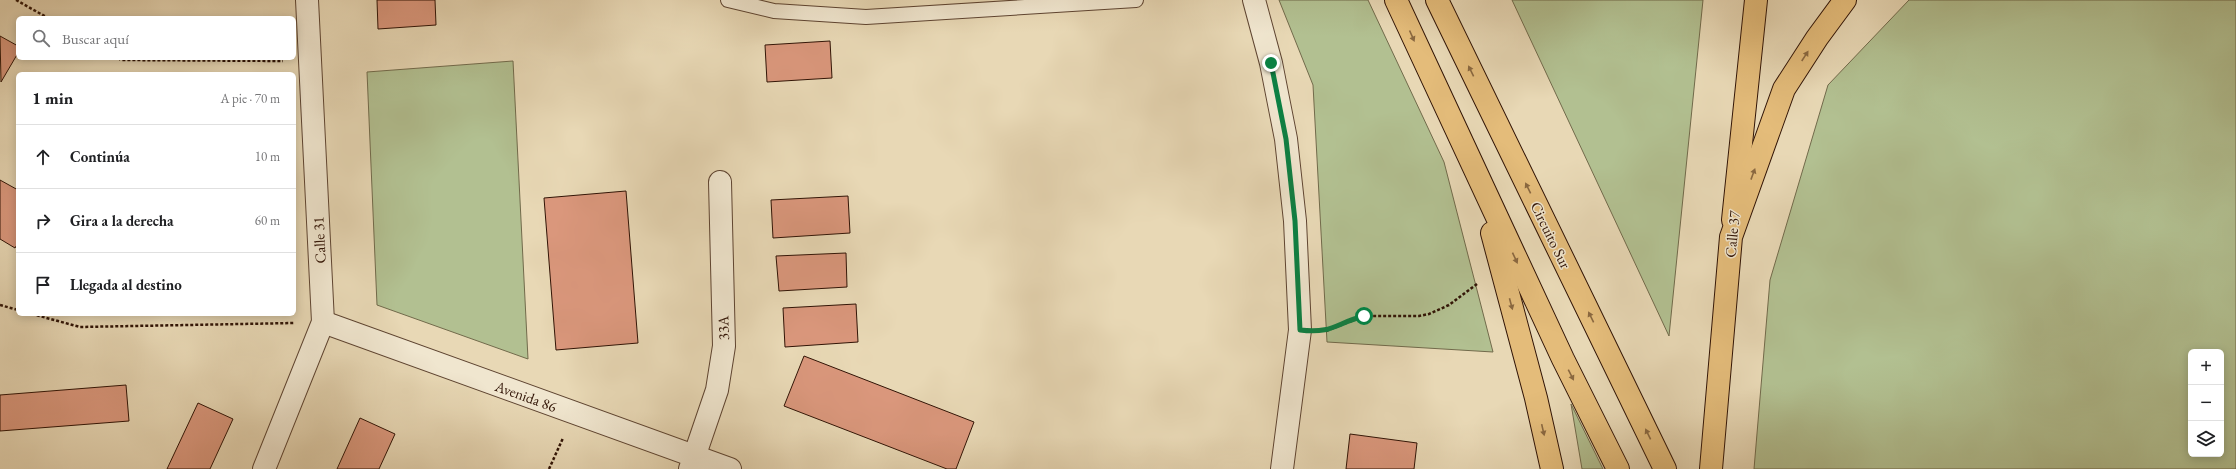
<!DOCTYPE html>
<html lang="es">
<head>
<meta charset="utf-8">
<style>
  :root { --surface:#fff; --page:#f6f6f6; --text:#202124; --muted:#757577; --line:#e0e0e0 }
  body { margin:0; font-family:"EB Garamond",serif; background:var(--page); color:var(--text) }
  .controls { position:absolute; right:12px; bottom:12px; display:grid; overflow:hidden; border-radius:6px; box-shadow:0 2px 10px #0003 }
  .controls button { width:36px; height:36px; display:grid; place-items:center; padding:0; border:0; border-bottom:1px solid var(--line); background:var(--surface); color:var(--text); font:20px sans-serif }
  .stop { position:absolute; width:12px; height:12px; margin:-9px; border:3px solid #0b8043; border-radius:50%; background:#fff }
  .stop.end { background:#0b8043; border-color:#fff; box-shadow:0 1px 4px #0008 }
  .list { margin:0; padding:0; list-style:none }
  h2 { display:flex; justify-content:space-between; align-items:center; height:52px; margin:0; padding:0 16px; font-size:17px }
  h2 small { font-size:13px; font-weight:400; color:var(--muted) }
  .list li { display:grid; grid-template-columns:26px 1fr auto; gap:12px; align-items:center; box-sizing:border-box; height:64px; padding:0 16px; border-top:1px solid var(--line) }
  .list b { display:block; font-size:15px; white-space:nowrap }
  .list em { font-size:13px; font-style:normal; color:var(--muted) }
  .icon { flex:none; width:22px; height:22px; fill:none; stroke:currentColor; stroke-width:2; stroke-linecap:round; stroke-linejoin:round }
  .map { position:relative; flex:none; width:2236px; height:469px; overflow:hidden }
  .search { position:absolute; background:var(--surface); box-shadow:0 2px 10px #0003; left:16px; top:16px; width:280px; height:44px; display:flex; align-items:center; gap:10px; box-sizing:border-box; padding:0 14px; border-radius:6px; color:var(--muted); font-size:15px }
  .panel { position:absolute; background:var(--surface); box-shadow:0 2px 10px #0003; left:16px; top:72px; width:280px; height:244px; border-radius:6px }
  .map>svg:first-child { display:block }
  .green { fill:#b2c091; stroke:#716a4b; fill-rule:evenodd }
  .building { fill:#da977c; stroke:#301305 }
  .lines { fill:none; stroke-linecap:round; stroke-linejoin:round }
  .service-casing { stroke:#5e4431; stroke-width:16 }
  .minor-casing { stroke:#5e4431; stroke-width:24 }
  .tertiary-casing { stroke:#5e4431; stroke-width:24 }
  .primary-casing { stroke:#301305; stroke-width:24 }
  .trunk-casing { stroke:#301305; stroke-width:24 }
  .path { stroke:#301305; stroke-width:2.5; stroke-dasharray:3 2; stroke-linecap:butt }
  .service { stroke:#f0e6cf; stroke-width:14 }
  .minor { stroke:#f0e6cf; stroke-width:22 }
  .tertiary { stroke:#f0e6cf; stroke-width:22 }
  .primary { stroke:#e4bc7a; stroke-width:22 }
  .trunk { stroke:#e4bc7a; stroke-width:22 }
  .oneway { fill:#8a6840 }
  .route { stroke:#0b8043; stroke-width:5 }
  .labels { text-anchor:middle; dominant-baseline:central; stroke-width:3; stroke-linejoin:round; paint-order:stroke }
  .street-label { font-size:15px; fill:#301305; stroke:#f0e6cf }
</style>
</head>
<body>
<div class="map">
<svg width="2236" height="469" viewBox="0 0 2236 469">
  <rect width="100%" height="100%" fill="#e8d8b5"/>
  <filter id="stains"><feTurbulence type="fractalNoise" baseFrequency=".005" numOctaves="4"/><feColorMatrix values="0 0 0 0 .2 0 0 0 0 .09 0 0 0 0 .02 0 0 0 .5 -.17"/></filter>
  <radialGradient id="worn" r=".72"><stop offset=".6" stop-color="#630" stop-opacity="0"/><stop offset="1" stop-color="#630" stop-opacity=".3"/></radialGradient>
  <g class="green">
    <path d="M1279,0h89l76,162 49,190 -166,-10 -14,-257z"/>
    <path d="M1512,0h191l-34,336z"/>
    <path d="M1909,0h327v469h-482l16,-189 58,-195zM2191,352h30v102h-30z"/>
    <path d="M513,61l15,298 -151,-54 -10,-233z"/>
    <path d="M1571,404l32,65h-21z"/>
  </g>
  <g class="building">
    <path d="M377,0h58l1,25 -58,4z"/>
    <path d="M0,36l18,10v7l-17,29z"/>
    <path d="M830,41l2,37 -65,4 -2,-37z"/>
    <path d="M0,180l18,10v53l-3,5 -15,-9z"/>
    <path d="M626,191l12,152 -82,7 -12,-152z"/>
    <path d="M848,196l2,37 -77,5 -2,-38z"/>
    <path d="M846,253l1,34 -68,4 -3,-35z"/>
    <path d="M856,304l2,38 -73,5 -2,-39z"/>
    <path d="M804,356l170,66 -18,47h-9l-163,-63z"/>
    <path d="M126,385l3,36 -129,10v-36z"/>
    <path d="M198,403l35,16 -23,50h-43z"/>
    <path d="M360,418l35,16 -16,35h-42z"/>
    <path d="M1350,434l67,9 -3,26h-68z"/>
  </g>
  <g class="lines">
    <g class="service-casing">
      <path id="service" d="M728,0l46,11 92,6 270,-17"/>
    </g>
    <g class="minor-casing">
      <g id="minor">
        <path d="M1254,0l17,63 15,76 9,82 5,109 -18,139"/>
        <path d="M690,469l27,-79 7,-44 -4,-164"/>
      </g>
    </g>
    <g class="tertiary-casing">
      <g id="tertiary">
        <path d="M323,322l407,147"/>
        <path d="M264,469l59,-147 -16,-322"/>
      </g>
    </g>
    <g class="primary-casing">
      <path id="primary" d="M1733,220l23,-220"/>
    </g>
    <g class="trunk-casing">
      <g id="trunk">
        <path d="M1396,0l167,359 55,110"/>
        <path d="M1437,0l228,469"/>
        <path d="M1492,233l44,165 16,71"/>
        <path d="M1711,469l20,-232 53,-148 33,-51 28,-38"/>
      </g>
    </g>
    <g class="path">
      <path d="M16,0l32,18"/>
      <path d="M118,58l3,2 162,1"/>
      <path d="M0,305l18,5"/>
      <path d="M32,314l48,13 214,-4"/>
      <path d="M1326,331l38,-15h55l10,-2 20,-9 28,-21"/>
      <path d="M549,469l14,-31"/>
    </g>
    <use href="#service" class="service"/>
    <use href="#minor" class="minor"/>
    <use href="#tertiary" class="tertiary"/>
    <use href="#primary" class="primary"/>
    <use href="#trunk" class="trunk"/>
  </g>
  <defs><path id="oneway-solid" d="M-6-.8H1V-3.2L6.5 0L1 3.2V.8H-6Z"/></defs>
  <g class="oneway">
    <use href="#oneway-solid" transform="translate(1412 36) rotate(66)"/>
    <use href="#oneway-solid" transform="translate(1805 56) rotate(-57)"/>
    <use href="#oneway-solid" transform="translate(1471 71) rotate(-116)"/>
    <use href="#oneway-solid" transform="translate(1753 174) rotate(-70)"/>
    <use href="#oneway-solid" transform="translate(1528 188) rotate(-116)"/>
    <use href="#oneway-solid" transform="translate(1515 258) rotate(65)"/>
    <use href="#oneway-solid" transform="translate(1511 304) rotate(75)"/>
    <use href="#oneway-solid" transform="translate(1591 317) rotate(-116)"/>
    <use href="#oneway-solid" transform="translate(1571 375) rotate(63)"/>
    <use href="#oneway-solid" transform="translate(1543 430) rotate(77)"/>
    <use href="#oneway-solid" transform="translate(1648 434) rotate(-116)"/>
  </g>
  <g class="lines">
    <path class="route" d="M1271,63l15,76 9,82 5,109c33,4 36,-7 64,-14"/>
  </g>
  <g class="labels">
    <g class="street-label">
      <text transform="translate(1732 234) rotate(-85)">Calle 37</text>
      <text transform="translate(1551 235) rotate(64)">Circuito Sur</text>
      <text transform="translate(319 240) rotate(-93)">Calle 31</text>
      <text transform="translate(723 328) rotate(-91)">33A</text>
      <text transform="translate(526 396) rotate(20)">Avenida 86</text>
    </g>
  </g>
  <rect width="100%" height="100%" filter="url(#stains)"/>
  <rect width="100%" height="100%" fill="url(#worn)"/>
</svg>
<div class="controls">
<button>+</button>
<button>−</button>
<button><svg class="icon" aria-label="layers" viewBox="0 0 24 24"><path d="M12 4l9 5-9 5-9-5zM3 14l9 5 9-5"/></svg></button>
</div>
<div class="stop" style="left:1364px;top:316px"></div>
<div class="stop end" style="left:1271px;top:63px"></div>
<div class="search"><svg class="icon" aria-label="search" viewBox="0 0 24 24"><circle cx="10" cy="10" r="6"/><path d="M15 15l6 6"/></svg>Buscar aquí</div>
<section class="panel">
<h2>1 min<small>A pie · 70 m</small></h2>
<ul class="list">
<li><svg class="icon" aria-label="ahead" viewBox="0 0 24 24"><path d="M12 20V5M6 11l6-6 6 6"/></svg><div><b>Continúa</b></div><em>10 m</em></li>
<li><svg class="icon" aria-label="right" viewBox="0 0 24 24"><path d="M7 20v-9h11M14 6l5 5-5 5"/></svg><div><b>Gira a la derecha</b></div><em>60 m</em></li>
<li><svg class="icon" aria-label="arrive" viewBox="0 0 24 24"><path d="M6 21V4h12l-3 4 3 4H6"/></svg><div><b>Llegada al destino</b></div></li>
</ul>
</section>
</div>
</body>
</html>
